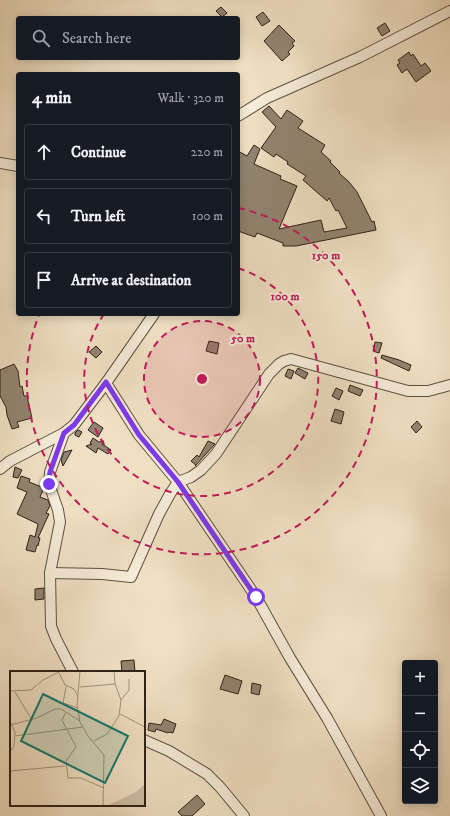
<!DOCTYPE html>
<html lang="en">
<head>
<meta charset="utf-8">
<style>
  :root { --surface:#171b24; --page:#242831; --text:#f1f3f6; --muted:#9ea1a6; --line:#363941 }
  body { margin:0; font-family:"IM FELL DW Pica",serif; background:var(--page); color:var(--text) }
  .controls { position:absolute; right:12px; bottom:12px; display:grid; overflow:hidden; border-radius:4px; box-shadow:0 2px 10px #0003 }
  .controls button { width:36px; height:36px; display:grid; place-items:center; padding:0; border:0; border-bottom:1px solid var(--line); background:var(--surface); color:var(--text); font:20px sans-serif }
  .stop { position:absolute; width:12px; height:12px; margin:-9px; border:3px solid #7c3aed; border-radius:50%; background:#fff }
  .stop.end { background:#7c3aed; border-color:#fff; box-shadow:0 1px 4px #0008 }
  .list { margin:0; padding:0; list-style:none }
  h2 { display:flex; justify-content:space-between; align-items:center; height:52px; margin:0; padding:0 16px; font-size:17px }
  h2 small { font-size:13px; font-weight:400; color:var(--muted) }
  .list li { display:grid; grid-template-columns:26px 1fr auto; gap:12px; align-items:center; box-sizing:border-box; height:56px; margin:0 8px 8px; padding:0 8px; border:1px solid var(--line); border-radius:4px }
  .list b { display:block; font-size:15px; white-space:nowrap }
  .list em { font-size:13px; font-style:normal; color:var(--muted) }
  .icon { flex:none; width:22px; height:22px; fill:none; stroke:currentColor; stroke-width:2; stroke-linecap:round; stroke-linejoin:round }
  .map { position:relative; flex:none; width:450px; height:816px; overflow:hidden }
  .search { position:absolute; background:var(--surface); box-shadow:0 2px 10px #0003; left:16px; top:16px; width:224px; height:44px; display:flex; align-items:center; gap:10px; box-sizing:border-box; padding:0 14px; border-radius:4px; color:var(--muted); font-size:15px }
  .panel { position:absolute; background:var(--surface); box-shadow:0 2px 10px #0003; left:16px; top:72px; width:224px; height:244px; border-radius:4px }
  .map>svg:first-child { display:block }
  .building { fill:#928470; stroke:#2d2016 }
  .lines { fill:none; stroke-linecap:round; stroke-linejoin:round }
  .minor-casing { stroke:#5e5041; stroke-width:12 }
  .minor { stroke:#f5ebd8; stroke-width:10 }
  .route { stroke:#7c3aed; stroke-width:5 }
  .ring { fill:none; stroke:#c2185b; stroke-width:2; stroke-dasharray:7 5 }
  .inset-road { fill:none; stroke:#a2937e; stroke-width:1 }
  .view { fill:#0f766e; fill-opacity:0.15; stroke:#0f766e; stroke-width:2 }
  .inset-edge { fill:none; stroke:#2d2016; stroke-width:2 }
  .centre { fill:#c2185b; stroke:#f5ebd8; stroke-width:2 }
  .ring-label { font-size:12px; text-anchor:middle; font-weight:bold; fill:#c2185b; stroke:#f5ebd8; stroke-width:4; stroke-linejoin:round; paint-order:stroke }
</style>
</head>
<body>
<div class="map">
<svg width="450" height="816" viewBox="0 0 450 816">
  <rect width="100%" height="100%" fill="#f0e0c3"/>
  <filter id="stains"><feTurbulence type="fractalNoise" baseFrequency=".005" numOctaves="4"/><feColorMatrix values="0 0 0 0 .2 0 0 0 0 .09 0 0 0 0 .02 0 0 0 .5 -.17"/></filter>
  <radialGradient id="worn" r=".72"><stop offset=".6" stop-color="#630" stop-opacity="0"/><stop offset="1" stop-color="#630" stop-opacity=".3"/></radialGradient>
  <g class="building">
    <path d="M221,7l6,6 -5,4 -6,-6z"/>
    <path d="M263,12l7,9 -8,5 -6,-9z"/>
    <path d="M385,23l5,8 -8,5 -5,-8z"/>
    <path d="M279,25l16,16 -3,2 2,3 -6,6 2,2 -8,7 -18,-20z"/>
    <path d="M409,52l2,4 2,-2 8,12 4,-3 6,8 -15,11 -9,-13 -5,4 -5,-8 3,-2 -2,-3z"/>
    <path d="M269,106l12,13 6,-9 16,11 -5,7 27,17 -4,7 10,9 -1,1 10,10 -1,1 10,9 8,10 15,30 2,-1 2,9 -80,16h-13v-3l-26,-10 -2,4 -17,-6v-80l9,5 7,-11 6,4 -6,15 27,12 -1,3 17,7 -18,43 42,-9 3,12 23,-4 -9,-18 -2,1 -7,-13 -2,3 -24,-21 3,-4 -19,-12 1,-2 -12,-8 -2,3 -13,-9 15,-21 -14,-15z"/>
    <path d="M209,341l10,2 -2,11 -11,-3z"/>
    <path d="M375,342l7,1 -3,10 -6,-2z"/>
    <path d="M96,346l6,6 -6,6 -7,-6z"/>
    <path d="M382,355l17,5 12,5 -2,6 -28,-13z"/>
    <path d="M14,364l4,7 2,16 2,-1 2,10h4v5l4,17 -15,4 2,5 -7,2 -5,-14 -1,-8 -6,-11v-26z"/>
    <path d="M298,368l10,5 -3,6 -10,-6z"/>
    <path d="M288,369l6,2 -3,8 -6,-3z"/>
    <path d="M350,385l13,5 -3,6 -12,-5z"/>
    <path d="M336,388l7,3 -4,9 -7,-4z"/>
    <path d="M335,409l9,3 -3,12 -10,-3z"/>
    <path d="M417,421l5,6 -6,6 -5,-6z"/>
    <path d="M94,422l9,6 -5,9 -10,-7z"/>
    <path d="M78,430l4,2 -3,5 -4,-2v-2z"/>
    <path d="M93,438l6,4 5,-1 -2,3 9,6 -3,4 -10,-6 -2,5 -10,-7 6,-2 -2,-1z"/>
    <path d="M208,441l7,3 -20,22 1,-1 -5,-4 6,-6 2,2z"/>
    <path d="M72,450l-9,16 -2,-6 3,-8z"/>
    <path d="M15,467l7,3 -4,8 -5,-1z"/>
    <path d="M21,476l9,3 -1,3 15,6 -4,9 8,3 2,6 -4,7 3,1 -11,24h2l-2,8 -1,-1 -2,7 -9,-2 4,-15 5,2 3,-13 -21,-10 10,-22 -10,-4z"/>
    <path d="M44,588v11l-9,1v-11z"/>
    <path d="M134,660l1,12h-13l-1,-11z"/>
    <path d="M225,675l17,6 -4,13 -18,-5z"/>
    <path d="M252,683l9,2 -2,10 -8,-2z"/>
    <path d="M164,719l12,5 -3,9 -4,-1 -1,1 -12,-4 -1,3 -7,-2 1,-7 12,2z"/>
    <path d="M197,795l8,9 -13,12h-10l-4,-4z"/>
  </g>
  <g class="lines">
    <g class="minor-casing">
      <g id="minor">
        <path d="M238,116l29,-18 93,-41 90,-46"/>
        <path d="M0,163l18,3"/>
        <path d="M106,383l33,52 39,47 78,115 34,61 37,60 54,98"/>
        <path d="M64,433l-14,39 -1,12 9,26 2,12 -10,51 1,53 5,13 17,33"/>
        <path d="M0,469l10,-8 54,-28 10,-8 32,-42 48,-69"/>
        <path d="M50,573l52,1 29,3 28,-63 11,-20 8,-12 13,-5 10,-7 15,-16 53,-80 10,-10 5,-3 7,-2 117,32h20l22,-6"/>
        <path d="M144,740l25,11 38,23 13,13 24,29"/>
      </g>
    </g>
    <use href="#minor" class="minor"/>
  </g>
  <g class="lines">
    <path class="route" d="M49,484l1,-12 14,-39 10,-8 32,-43 33,53 39,47 78,115"/>
  </g>
  <circle cx="202" cy="379" r="58" fill="#c2185b" fill-opacity=".12"/>
  <g class="ring">
    <circle cx="202" cy="379" r="58"/>
    <path d="M238 268A117 117 0 1 1 104 314"/>
    <path d="M238 208A175 175 0 1 1 39 315"/>
  </g>
  <g transform="translate(10 671)">
    <rect width="135" height="135" fill="#f0e0c3"/>
    <path d="M135,113v22h-38l29,-14z" fill="#cfbfa6"/>
    <path class="inset-road" d="M70,0l-3,34 3,17 8,14 16,19 -1,51M49,2l6,12 9,4 4,8M56,16l-3,16 15,5M70,16l35,-3M0,20l21,-1 12,-10 18,-9M5,21l17,28M111,29l8,-10v-11M56,41l-4,8 14,27 -10,14 2,17h13l23,10M110,43l25,13M0,50l5,11 -1,14 -4,6M0,54l27,-7 18,-9h6l19,12M5,65l68,-9M84,70l13,-7 12,-18 2,-16 -6,-16 -1,-13M0,100l55,-5"/>
    <path class="view" d="M33,23l85,42 -23,47 -84,-42z"/>
    <rect width="135" height="135" class="inset-edge"/>
  </g>
  <circle cx="202" cy="379" r="6" class="centre"/>
  <g class="ring-label">
    <text x="326" y="259">150 m</text>
    <text x="285" y="300">100 m</text>
    <text x="243" y="342">50 m</text>
  </g>
  <rect width="100%" height="100%" filter="url(#stains)"/>
  <rect width="100%" height="100%" fill="url(#worn)"/>
</svg>
<div class="controls">
<button>+</button>
<button>−</button>
<button><svg class="icon" aria-label="locate" viewBox="0 0 24 24"><circle cx="12" cy="12" r="6"/><path d="M12 2v4M12 18v4M2 12h4M18 12h4"/></svg></button>
<button><svg class="icon" aria-label="layers" viewBox="0 0 24 24"><path d="M12 4l9 5-9 5-9-5zM3 14l9 5 9-5"/></svg></button>
</div>
<div class="stop" style="left:256px;top:597px"></div>
<div class="stop end" style="left:49px;top:484px"></div>
<div class="search"><svg class="icon" aria-label="search" viewBox="0 0 24 24"><circle cx="10" cy="10" r="6"/><path d="M15 15l6 6"/></svg>Search here</div>
<section class="panel">
<h2>4 min<small>Walk · 320 m</small></h2>
<ul class="list">
<li><svg class="icon" aria-label="ahead" viewBox="0 0 24 24"><path d="M12 20V5M6 11l6-6 6 6"/></svg><div><b>Continue</b></div><em>220 m</em></li>
<li><svg class="icon" aria-label="left" viewBox="0 0 24 24"><path d="M17 20v-9H6M10 6l-5 5 5 5"/></svg><div><b>Turn left</b></div><em>100 m</em></li>
<li><svg class="icon" aria-label="arrive" viewBox="0 0 24 24"><path d="M6 21V4h12l-3 4 3 4H6"/></svg><div><b>Arrive at destination</b></div></li>
</ul>
</section>
</div>
</body>
</html>
